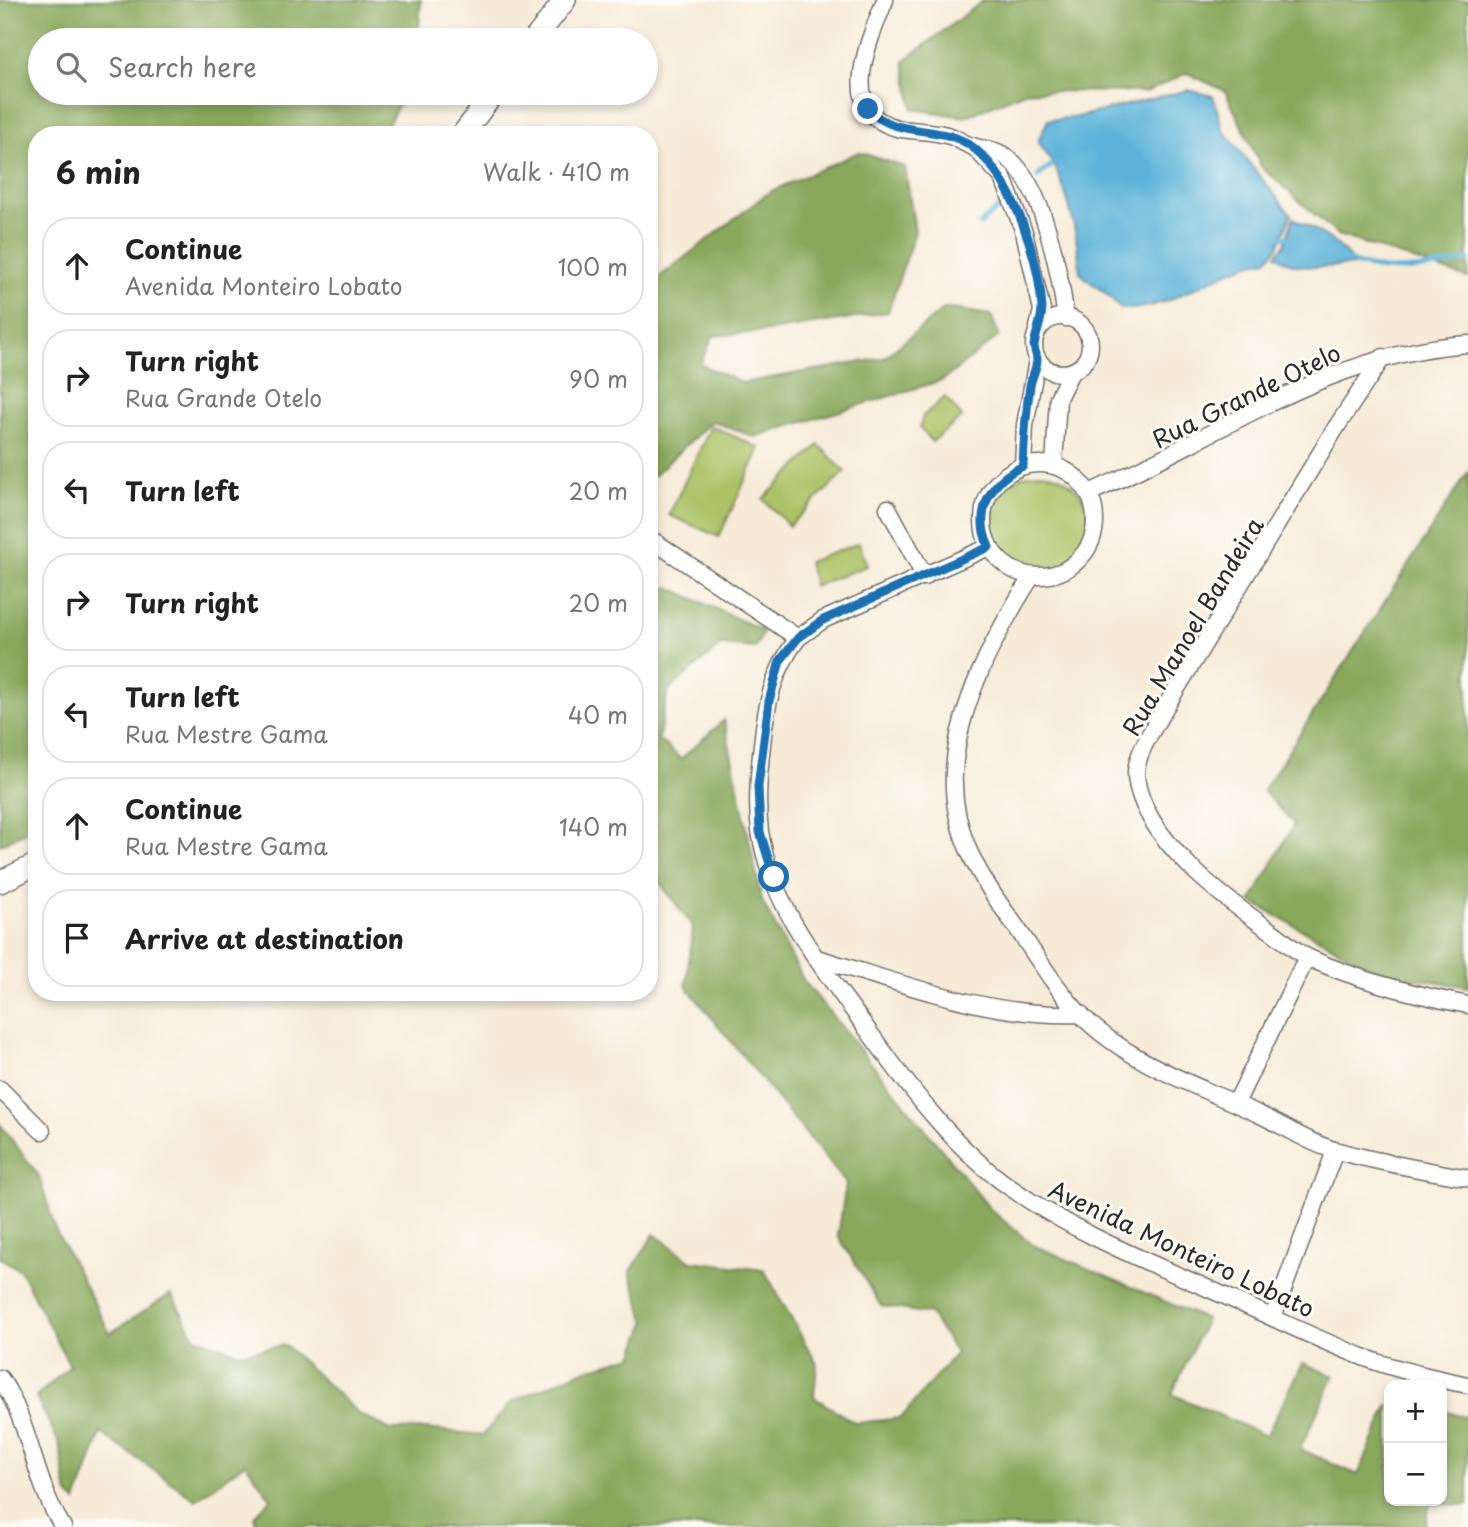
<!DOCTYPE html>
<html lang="en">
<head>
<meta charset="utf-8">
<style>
  :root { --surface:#fff; --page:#f2f2f2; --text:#222; --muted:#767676; --line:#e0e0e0 }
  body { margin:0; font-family:"Playpen Sans",sans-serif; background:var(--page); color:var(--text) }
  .controls { position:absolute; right:21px; bottom:21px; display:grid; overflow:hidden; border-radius:14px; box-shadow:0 4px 10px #0003 }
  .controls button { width:63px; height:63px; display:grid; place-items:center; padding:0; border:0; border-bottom:2px solid var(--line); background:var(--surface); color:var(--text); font:35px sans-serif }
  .stop { position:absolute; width:21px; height:21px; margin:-16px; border:5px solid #1f6fb2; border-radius:50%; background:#fff }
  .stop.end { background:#1f6fb2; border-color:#fff; box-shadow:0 2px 7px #0008 }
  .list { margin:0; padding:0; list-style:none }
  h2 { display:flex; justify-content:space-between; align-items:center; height:91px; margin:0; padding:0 28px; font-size:30px }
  h2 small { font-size:23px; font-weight:400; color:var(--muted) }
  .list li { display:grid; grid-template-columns:46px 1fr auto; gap:21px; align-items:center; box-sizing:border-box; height:98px; margin:0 14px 14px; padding:0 14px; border:2px solid var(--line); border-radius:28px }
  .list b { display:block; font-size:26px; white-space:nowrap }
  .list p { margin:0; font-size:23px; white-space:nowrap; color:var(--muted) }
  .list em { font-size:23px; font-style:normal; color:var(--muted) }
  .icon { flex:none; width:38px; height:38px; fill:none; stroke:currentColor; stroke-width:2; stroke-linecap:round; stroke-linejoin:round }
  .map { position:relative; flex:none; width:1468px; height:1527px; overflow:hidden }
  .search { position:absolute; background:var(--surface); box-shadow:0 4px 10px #0003; left:28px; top:28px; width:630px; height:77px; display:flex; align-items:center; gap:18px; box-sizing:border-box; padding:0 24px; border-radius:38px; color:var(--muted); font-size:26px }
  .panel { position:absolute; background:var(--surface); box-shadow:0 4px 10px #0003; left:28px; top:126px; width:630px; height:875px; border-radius:28px }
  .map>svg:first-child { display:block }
  .green { fill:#acc266; stroke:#6c7648; stroke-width:2 }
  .forest { fill:#89a85b; stroke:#5a6a43; stroke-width:2 }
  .water { fill:#5db3d9; stroke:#446f82; stroke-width:2 }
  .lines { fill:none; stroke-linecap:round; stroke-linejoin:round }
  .stream { stroke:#5db3d9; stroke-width:5 }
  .minor-casing { stroke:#726e68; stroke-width:19 }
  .major-casing { stroke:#726e68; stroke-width:24 }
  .minor { stroke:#fff; stroke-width:16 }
  .major { stroke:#fff; stroke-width:21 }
  .route { stroke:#1f6fb2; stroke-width:9 }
  .labels { text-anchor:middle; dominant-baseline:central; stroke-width:6; stroke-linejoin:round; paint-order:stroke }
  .street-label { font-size:24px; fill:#2b2b2b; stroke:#fdfcf7 }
</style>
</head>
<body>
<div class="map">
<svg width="1468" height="1527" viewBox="0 0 1468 1527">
  <rect width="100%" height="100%" fill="#fdfcf7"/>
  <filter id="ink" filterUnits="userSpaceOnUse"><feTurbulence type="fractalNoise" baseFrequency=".0143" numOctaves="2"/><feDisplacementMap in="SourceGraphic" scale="14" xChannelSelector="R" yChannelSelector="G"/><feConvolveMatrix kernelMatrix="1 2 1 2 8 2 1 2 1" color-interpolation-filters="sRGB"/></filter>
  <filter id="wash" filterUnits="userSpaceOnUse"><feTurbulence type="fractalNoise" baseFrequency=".00686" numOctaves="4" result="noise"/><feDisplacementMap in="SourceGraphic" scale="28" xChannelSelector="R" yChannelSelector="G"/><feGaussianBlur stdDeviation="1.57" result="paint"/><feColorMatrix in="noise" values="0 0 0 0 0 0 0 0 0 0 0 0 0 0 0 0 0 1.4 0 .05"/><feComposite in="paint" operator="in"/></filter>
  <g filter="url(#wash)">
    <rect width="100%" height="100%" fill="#f7ebd8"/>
    <g class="green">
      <path d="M945,397l17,20 -30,25 -12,-14 3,-12z"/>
      <path d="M711,426l49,22 -41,89 -50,-22z"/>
      <path d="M819,445l26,27 -56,54 -26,-27z"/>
      <circle cx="1040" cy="521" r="48"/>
      <path d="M859,543l8,23 -53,20 -6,-24z"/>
    </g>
    <g class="forest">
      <path d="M0,0h421l-3,40h-378v53h365l-23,42h-345v691l-37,19z"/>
      <path d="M984,0h484v278l-130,-43 -76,-67 -37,-77 -38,-18 -41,19 -119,-1 -62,26 -52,-8 -9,-48z"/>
      <path d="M859,152l46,15 10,65 -27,80 -118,19 -57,5 -13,28 42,19 142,-25 61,-50 46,7 8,21 -56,44 -189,57 -42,-16 -63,59v-195l120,-93z"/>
      <path d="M1468,472v515l-88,-15 -129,-70 43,-78 -31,-33z"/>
      <path d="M668,587l96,44 -9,17 -34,-3 -53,46 -10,48 23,20 43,-39 38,181 42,80 187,229 42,35 173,74 -34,75 94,42 37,-73 31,13 -34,73 58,26 31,-71v97h53v-91l26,8v87l-38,-1 -5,23h-1168l-3,-11 17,-17 -26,-36 -49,37 -95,-67 -25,69 -8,-7 -9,-52 -23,-46 34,-31 -50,-96 -20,-12v-134l39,52 17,55 54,102 61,-39 24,43 44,16 46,-8 74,69 32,16 35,-1 57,6 28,-33 73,-32 49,-14 13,-34 -16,-49 24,-39 37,27 73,9 53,94 -3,33 41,26 46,-5 55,-65 -26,-39 -49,-8 -43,-70 8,-53 -160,-197 7,-59 -44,-59v-274z"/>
    </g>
    <g class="water">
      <path d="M1188,90l25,6 10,34 68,85 -13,32 -11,13c-52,8 -92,51 -146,49 -12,-16 -27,-23 -41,-36 -2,-33 -9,-69 -22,-99 -4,-11 -14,-22 -20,-33l10,-21 29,-3z"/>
      <path d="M1293,218c25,13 46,23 62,47 -27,1 -57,8 -79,-10l9,-11z"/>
    </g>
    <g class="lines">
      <g class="stream">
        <path d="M1038,176l14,-11"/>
        <path d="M980,224l20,-17"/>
        <path d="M1282,236l11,4"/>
        <path d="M1348,261c40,15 79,8 120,-1"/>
      </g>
    </g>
  </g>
  <g filter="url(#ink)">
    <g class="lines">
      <g class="minor-casing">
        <g id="minor">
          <path d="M885,0c-15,39 -50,112 12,128 17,4 36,2 53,8 8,3 16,9 25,11 13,3 22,2 34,12 35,28 51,116 57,159"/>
          <path d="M973,146l30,32 21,54 18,78 -5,22"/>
          <circle cx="1062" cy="345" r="28"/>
          <path d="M1383,357l-46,69 -177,290c-9,17 -25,40 -24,60 6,63 90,124 138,157 11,8 22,19 35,25 48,22 107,37 159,47"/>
          <circle cx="1039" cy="520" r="56"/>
          <path d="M1054,465l4,-67 13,-26"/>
          <path d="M1023,466l2,-41 12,-65"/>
          <path d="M1089,493c126,-54 239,-140 379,-149"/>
          <path d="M888,508l37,69"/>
          <path d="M649,538l149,100 25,-18 166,-73"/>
          <path d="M1032,576c-35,55 -75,130 -78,196 -3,59 24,103 58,149 22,31 43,67 69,94 47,48 116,70 175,98 27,12 54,31 82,38 42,12 87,19 130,27"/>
          <path d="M798,638c-25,33 -32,66 -36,107 -3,28 -6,57 -2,86 11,78 68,143 112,205 39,54 84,114 139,152 62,44 135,73 205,104 48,21 97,46 147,65 33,13 70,21 105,28"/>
          <path d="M816,958c87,25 174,60 265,56"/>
          <path d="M0,1089l42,42"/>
          <path d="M1236,1103l71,-146"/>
          <path d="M1273,1317l62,-166"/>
          <path d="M0,1378c31,45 33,103 63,149"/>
        </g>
      </g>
      <g class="major-casing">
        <g id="major">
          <path d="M534,40l31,-40"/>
          <path d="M462,135l32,-42"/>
          <path d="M0,882l37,-18"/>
        </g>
      </g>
      <use href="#minor" class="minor"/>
      <use href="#major" class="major"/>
    </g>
  </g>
  <g class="lines" filter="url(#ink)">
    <path class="route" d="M774,877l-14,-45 -2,-46 11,-85 11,-40 18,-23 25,-18 166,-73c-16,-35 1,-66 34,-81 1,-27 3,-54 7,-80 1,-8 7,-18 7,-26 0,-6 -3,-9 -3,-15 2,-12 8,-25 8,-37 -3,-50 -28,-127 -67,-159 -31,-27 -78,-9 -107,-40"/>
  </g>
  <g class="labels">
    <g class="street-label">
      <text transform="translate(1246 395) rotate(-26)">Rua Grande Otelo</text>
      <text transform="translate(1192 626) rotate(-59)">Rua Manoel Bandeira</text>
      <text transform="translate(1182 1248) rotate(25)">Avenida Monteiro Lobato</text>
    </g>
  </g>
</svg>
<div class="controls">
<button>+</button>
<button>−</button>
</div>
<div class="stop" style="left:774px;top:877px"></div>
<div class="stop end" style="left:868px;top:109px"></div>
<div class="search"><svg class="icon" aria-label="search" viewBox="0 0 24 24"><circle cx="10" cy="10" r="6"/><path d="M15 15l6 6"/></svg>Search here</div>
<section class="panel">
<h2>6 min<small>Walk · 410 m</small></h2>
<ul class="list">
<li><svg class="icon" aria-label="ahead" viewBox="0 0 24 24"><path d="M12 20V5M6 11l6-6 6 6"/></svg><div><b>Continue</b><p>Avenida Monteiro Lobato</p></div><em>100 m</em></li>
<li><svg class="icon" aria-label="right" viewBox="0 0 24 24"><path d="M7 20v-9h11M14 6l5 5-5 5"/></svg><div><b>Turn right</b><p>Rua Grande Otelo</p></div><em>90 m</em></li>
<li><svg class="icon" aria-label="left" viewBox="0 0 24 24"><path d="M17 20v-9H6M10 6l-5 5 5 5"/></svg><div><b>Turn left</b></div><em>20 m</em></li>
<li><svg class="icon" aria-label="right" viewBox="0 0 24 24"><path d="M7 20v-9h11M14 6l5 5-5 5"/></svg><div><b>Turn right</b></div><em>20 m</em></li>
<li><svg class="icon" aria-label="left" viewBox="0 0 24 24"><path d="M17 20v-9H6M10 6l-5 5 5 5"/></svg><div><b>Turn left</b><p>Rua Mestre Gama</p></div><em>40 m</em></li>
<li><svg class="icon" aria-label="ahead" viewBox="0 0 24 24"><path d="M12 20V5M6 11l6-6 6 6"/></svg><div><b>Continue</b><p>Rua Mestre Gama</p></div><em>140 m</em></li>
<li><svg class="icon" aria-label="arrive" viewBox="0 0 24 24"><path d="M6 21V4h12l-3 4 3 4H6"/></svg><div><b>Arrive at destination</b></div></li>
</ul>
</section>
</div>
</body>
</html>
